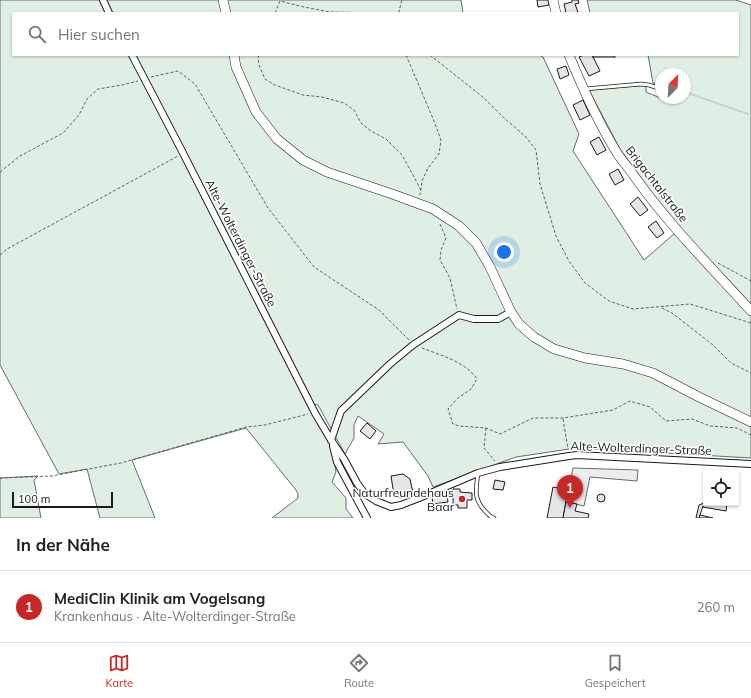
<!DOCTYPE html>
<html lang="de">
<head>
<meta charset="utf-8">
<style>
  :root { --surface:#fff; --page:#f6f6f6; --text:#222; --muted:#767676; --line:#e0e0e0; --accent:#c62828 }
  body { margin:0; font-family:Mulish,sans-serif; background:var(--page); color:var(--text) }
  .controls { position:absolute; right:12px; bottom:12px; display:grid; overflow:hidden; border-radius:0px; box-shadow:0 1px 3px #0004 }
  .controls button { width:36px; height:36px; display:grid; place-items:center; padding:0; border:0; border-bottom:1px solid var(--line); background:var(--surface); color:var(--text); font:20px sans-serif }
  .compass { position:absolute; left:655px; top:68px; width:36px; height:36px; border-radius:50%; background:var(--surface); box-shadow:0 1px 3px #0004; rotate:24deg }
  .scale { position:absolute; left:12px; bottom:10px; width:101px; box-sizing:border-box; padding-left:4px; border:2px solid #1a1a1a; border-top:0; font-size:11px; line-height:14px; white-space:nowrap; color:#1a1a1a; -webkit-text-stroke:3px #fff; paint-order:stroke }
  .you { position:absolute; left:504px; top:252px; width:14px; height:14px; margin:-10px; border:3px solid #fff; border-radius:50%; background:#1a73e8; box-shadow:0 0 0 6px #1a73e833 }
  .badge { display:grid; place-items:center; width:26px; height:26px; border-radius:50%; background:var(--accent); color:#fff; font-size:13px; font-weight:700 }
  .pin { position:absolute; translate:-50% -33px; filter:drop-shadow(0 1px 2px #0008) }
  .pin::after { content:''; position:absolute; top:21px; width:14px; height:12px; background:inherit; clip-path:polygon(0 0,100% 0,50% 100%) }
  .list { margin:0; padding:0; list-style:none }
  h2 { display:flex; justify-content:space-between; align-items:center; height:52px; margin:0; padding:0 16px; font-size:17px }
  h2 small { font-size:13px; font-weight:400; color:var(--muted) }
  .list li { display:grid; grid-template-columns:26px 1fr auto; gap:12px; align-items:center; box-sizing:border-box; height:72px; padding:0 16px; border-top:1px solid var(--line) }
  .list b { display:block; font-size:15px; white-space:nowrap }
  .list p { margin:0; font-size:13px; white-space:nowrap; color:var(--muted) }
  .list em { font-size:13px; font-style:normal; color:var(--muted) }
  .icon { flex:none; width:22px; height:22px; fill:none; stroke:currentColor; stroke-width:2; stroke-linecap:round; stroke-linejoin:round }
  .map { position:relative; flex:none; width:751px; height:518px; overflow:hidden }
  .search { position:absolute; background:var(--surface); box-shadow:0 1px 3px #0004; left:12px; right:12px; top:12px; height:44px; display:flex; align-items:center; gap:10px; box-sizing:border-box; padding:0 14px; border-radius:0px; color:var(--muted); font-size:15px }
  .sheet { height:124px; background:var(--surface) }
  nav { display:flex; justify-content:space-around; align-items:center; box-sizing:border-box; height:56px; border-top:1px solid var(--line); background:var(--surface); font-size:11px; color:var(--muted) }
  nav a { display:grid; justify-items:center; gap:2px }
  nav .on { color:var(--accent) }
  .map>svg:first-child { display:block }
  .green { fill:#e0efe3; stroke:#6a6a6a }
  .parking { fill:#ededed; stroke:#6a6a6a }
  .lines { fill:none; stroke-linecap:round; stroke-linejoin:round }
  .stream { stroke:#c6d2dc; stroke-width:2 }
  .building { fill:#e6e6e6; stroke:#1a1a1a }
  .lane-casing { stroke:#1a1a1a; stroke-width:4.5 }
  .street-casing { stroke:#1a1a1a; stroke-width:8 }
  .secondary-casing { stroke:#1a1a1a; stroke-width:10 }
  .path { stroke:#5f5f5f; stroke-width:1; stroke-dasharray:3 2; stroke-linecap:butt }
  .lane { stroke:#fff; stroke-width:3 }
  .street { stroke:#fff; stroke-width:6 }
  .secondary { stroke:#fff; stroke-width:9 }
  .poi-dot { fill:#c62828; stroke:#fff; stroke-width:1.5 }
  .labels { text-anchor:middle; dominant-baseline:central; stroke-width:3; stroke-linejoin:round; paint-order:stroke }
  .street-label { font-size:12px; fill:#1a1a1a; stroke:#fff }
  .poi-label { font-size:12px; fill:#1a1a1a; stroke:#fff; text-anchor:end }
</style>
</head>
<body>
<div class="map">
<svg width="751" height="518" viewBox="0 0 751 518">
  <rect width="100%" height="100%" fill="#fff"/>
  <g class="green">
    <path d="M0,0h461l2,13h-450v42h526l4,2 36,77 -6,17 71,109 37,-32 -22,-25 -39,-54 -31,-59 57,-5v7l17,7 9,2 3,-3h10v-24h-24v10l-8,-1 -5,-28h90v-42h-148l-3,-13h149l15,5v453l-175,-10 -60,9 -83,30 -5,-11 -25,-34 -25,2 6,-10 -26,-18 -4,9v13l-9,16 -27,-49 -8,-2 21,37 5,32 -4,10 14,16v11l7,9h-81l26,-20v-4l-2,-4 -50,-62 -114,32 23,58h-55l-13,-49 -28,5 -59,-109z"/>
    <path d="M38,476l-4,4 7,38h-41v-40z"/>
  </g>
  <path class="parking" d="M573,468l65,2 -1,11 -47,-4 -6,29 -18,-4z"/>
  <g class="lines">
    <path class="stream" d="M685,92l66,23"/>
  </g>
  <g class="building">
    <path d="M537,0h11l1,5 -11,2z"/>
    <path d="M572,0h6l1,3 -4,1 3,8 -4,1h-8l-2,-9 8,-2z"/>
    <path d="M584,55h8l8,16 -11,5 -10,-19z"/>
    <rect x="593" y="55" width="22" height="2"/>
    <path d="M566,66l3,9 -9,4 -3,-10z"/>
    <path d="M583,100l7,15 -10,5 -7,-15z"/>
    <path d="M599,137l7,13 -9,5 -7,-13z"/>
    <path d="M618,169l6,11 -9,5 -6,-11z"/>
    <path d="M638,197l10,13 -8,6 -10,-12z"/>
    <path d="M656,221l8,12 -7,5 -9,-11z"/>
    <path d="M367,423l9,8 -6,8 -10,-8z"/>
    <path d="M403,474l7,5 3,14 -13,5 -7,-9 -2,-13z"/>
    <path d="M495,480l10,2 -2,8 -10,-1z"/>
    <path d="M706,484v19h24v1h-3l-1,7 -23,-4 3,-14h-2z"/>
    <path d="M553,487l15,3 -5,28h-16z"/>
    <path d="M453,489h7v3l12,1v7h-5v8h-9v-3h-5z"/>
    <circle cx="601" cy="498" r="4"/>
    <path d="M447,495l1,7 -15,2 -1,-7z"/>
    <path d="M566,502l11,2 -2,7 14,3 -1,4h-25z"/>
    <path d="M704,503l-5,15h-3l3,-13z"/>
    <path d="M700,515l13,3h-14z"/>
  </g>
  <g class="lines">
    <g class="lane-casing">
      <g id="lane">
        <path d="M585,89l56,-5 8,1 12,4"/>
        <path d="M478,473c-2,17 -5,26 8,39 3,3 4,5 8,6"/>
      </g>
    </g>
    <g class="street-casing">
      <g id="street">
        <path d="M103,0l6,13"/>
        <path d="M132,55l51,98 132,260 16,27 13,19 13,24 8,11 11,7 15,6 10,-2 18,-7 59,-25 22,-6 69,-11 8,-1 174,9"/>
        <path d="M331,440l10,-29 49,-47 23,-19 46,-30 15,4h24l13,-7"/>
        <path d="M333,446l4,16 30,56"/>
      </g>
    </g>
    <g class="secondary-casing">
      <g id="secondary">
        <path d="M223,0l3,13"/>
        <path d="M553,0l3,13"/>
        <path d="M234,55l2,12 20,45 21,27 26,21 24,12 68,23 38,14 26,17 17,17 13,22 22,47 8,12 15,13 20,12 31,9 38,6 30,9 46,24 52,25"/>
        <path d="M569,55c14,34 29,67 48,98 6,9 14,18 20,27 34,47 75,88 114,131"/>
      </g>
    </g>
    <g class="path">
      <path d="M275,13l5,-12 24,6 26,5 51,1"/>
      <path d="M399,13l1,-6 2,-7"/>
      <path d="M258,55l1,10 6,14 10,6 28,10 19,2 22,6 10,7 7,13 10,8 15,8 16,16 19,35"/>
      <path d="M406,55l28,66 7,19 -2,14 -11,14 -6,13 -2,14"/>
      <path d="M430,55l54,43 19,19 23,20 10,13 4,34 16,52 13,25 16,22 24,18 24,8 57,-5 61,19"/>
      <path d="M151,77l27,-6 17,13 73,124 46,59 65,43 30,30"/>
      <path d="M0,172l20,-16 43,-23 16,-18 8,-16 11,-10 24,-4 16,-4"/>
      <path d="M440,224l6,14 -5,12 -1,10 10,18 7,31"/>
      <path d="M0,255l7,-6 171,-93"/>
      <path d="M718,263l33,18"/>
      <path d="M662,308l10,5 41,32 18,18 20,10"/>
      <path d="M422,348c18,7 44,14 55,31l-6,10 -13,9 -10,11 5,15 6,2 27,2 14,6 33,-16h30l50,-8 17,-9 20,6 16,14 26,-2 18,7 27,2 14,7"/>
      <path d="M563,419l5,30"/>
      <path d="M486,428l-2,20 11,13"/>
      <path d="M0,478l52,-2 69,-13 125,-36 19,-2 43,-11"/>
    </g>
    <use href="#lane" class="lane"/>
    <use href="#street" class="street"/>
    <use href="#secondary" class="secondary"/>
  </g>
  <circle class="poi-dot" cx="462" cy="499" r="4"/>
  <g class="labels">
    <g class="street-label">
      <text transform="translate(657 184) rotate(52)">Brigachtalstraße</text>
      <text transform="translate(241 243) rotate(63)">Alte-Wolterdinger-Straße</text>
      <text transform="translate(641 448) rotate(2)">Alte-Wolterdinger-Straße</text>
    </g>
    <g class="poi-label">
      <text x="454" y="492">Naturfreundehaus<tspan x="454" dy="14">Baar</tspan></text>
    </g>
  </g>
</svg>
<div class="controls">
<button><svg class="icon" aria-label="locate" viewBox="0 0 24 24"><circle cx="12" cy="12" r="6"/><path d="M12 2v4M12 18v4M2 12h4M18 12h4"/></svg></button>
</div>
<svg class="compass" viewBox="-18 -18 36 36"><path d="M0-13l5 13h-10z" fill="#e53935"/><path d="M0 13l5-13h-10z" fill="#767676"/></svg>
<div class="scale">100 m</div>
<div class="you"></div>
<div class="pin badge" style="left:570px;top:508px">1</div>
<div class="search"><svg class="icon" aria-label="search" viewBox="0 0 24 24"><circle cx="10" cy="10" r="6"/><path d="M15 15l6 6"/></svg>Hier suchen</div>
</div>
<section class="sheet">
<h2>In der Nähe<small></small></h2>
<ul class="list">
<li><span class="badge">1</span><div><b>MediClin Klinik am Vogelsang</b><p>Krankenhaus · Alte-Wolterdinger-Straße</p></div><em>260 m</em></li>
</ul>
</section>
<nav>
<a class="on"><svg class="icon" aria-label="map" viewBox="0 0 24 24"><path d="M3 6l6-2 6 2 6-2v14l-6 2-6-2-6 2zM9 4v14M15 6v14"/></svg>Karte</a>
<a><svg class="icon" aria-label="directions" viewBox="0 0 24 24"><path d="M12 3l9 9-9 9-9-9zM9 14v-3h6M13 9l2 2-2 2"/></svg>Route</a>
<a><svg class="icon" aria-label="saved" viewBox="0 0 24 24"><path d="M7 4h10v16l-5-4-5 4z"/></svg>Gespeichert</a>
</nav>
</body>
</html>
